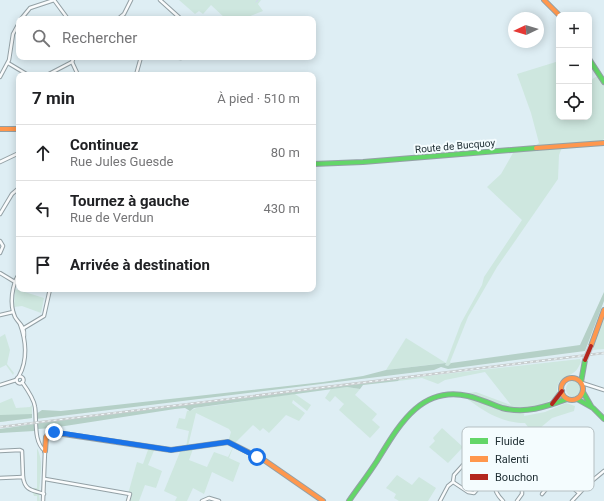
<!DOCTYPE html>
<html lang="fr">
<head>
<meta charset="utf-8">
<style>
  :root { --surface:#fff; --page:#f6f6f6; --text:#202124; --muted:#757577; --line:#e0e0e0 }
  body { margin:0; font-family:Roboto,sans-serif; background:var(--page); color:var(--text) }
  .controls { position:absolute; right:12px; top:12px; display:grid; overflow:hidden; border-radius:8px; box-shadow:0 2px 10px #0003 }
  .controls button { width:36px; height:36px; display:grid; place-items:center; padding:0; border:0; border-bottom:1px solid var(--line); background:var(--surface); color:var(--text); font:20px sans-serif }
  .compass { position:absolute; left:508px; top:12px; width:36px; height:36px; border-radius:50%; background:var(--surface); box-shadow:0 2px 10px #0003; rotate:266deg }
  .stop { position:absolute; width:12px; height:12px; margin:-9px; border:3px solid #1a73e8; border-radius:50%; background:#fff }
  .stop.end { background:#1a73e8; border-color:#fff; box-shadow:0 1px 4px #0008 }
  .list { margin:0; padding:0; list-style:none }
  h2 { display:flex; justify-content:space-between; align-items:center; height:52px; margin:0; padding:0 16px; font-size:17px }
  h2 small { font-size:13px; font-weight:400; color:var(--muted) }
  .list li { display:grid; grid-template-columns:26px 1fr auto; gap:12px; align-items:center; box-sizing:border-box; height:56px; padding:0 16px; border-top:1px solid var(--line) }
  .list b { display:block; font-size:15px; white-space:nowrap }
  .list p { margin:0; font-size:13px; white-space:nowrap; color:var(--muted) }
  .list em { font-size:13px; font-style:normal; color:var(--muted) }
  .icon { flex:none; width:22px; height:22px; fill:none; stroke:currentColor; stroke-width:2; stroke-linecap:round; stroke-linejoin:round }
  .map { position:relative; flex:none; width:604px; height:501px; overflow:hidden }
  .search { position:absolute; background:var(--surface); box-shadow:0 2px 10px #0003; left:16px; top:16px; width:300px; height:44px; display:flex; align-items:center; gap:10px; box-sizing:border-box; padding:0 14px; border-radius:8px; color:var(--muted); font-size:15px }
  .panel { position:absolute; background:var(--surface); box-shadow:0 2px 10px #0003; left:16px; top:72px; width:300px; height:220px; border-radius:8px }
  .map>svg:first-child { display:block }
  .green { fill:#cee7df }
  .forest { fill:#b5d0c7 }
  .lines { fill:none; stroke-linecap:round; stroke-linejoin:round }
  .stream { stroke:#d1d5f0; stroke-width:1 }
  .street-casing { stroke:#93a0a5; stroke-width:4.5 }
  .fast-casing { stroke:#93a0a5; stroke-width:6 }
  .slow-casing { stroke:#93a0a5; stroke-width:6 }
  .jam-casing { stroke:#93a0a5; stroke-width:6 }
  .street { stroke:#fafcfd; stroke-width:2.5 }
  .fast { stroke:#63d668; stroke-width:4 }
  .slow { stroke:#ff974d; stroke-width:4 }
  .jam { stroke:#b3261e; stroke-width:4 }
  .rail-casing { stroke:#c8cdce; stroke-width:2.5 }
  .rail { stroke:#f4fcfe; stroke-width:1; stroke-dasharray:3; stroke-linecap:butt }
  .jam-bridge-casing { stroke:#c2cbcf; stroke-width:6; stroke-linecap:butt }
  .jam-bridge { stroke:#b3261e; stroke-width:4 }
  .route { stroke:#1a73e8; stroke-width:5 }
  .labels { text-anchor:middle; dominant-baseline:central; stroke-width:4; stroke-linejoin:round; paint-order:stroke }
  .street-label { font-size:10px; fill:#213035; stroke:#f4fcfe }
  .key { fill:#f4fcfe; stroke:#b5bfc2; stroke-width:1 }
  .key-label { font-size:11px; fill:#213035 }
</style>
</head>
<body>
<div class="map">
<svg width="604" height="501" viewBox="0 0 604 501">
  <rect width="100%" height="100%" fill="#deeef4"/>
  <g class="green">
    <path d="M179,0h82l-3,4 5,7 -20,8h-17l-15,-14 -8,9 -4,-3 -4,3z"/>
    <path d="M559,61v56h30v-36l10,-6 2,2 3,-1v63l-5,4 -36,2 -4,10 -1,24 -61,88 -29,50 -18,45 1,1 -3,3 -3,-1v-2l-59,7 20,-32 40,25 15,-40 21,-38 2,-8 38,-57 -35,-33 14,-13 12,-21v-4l21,-2 5,-4 -8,-30 -14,-39z"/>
    <path d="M15,289l29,9 -3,15 -19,-7 -8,1z"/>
    <path d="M604,319v30l-11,1z"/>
    <path d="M5,334l5,16 -3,14 7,9 -1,2 -7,-10 -6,3v-31z"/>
    <path d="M580,359l1,3c-2,4 -4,9 -8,11 -11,7 -16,5 -16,21 -9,10 -19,13 -32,15l-1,7 21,-4 21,-9 9,3 -1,5 -22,7 -19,16 -8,-11c-27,0 -43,-14 -65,-29l16,-2 35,13 -26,-33 -40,8 -7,4 -16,-6 -24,3 2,-2z"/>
    <circle cx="574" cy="389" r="8"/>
    <path d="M347,387l13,2 -5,6 22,19 -5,6 8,7 -10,11 -31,-28 5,-6 -9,-8 -5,6 -5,-4 6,-9z"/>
    <path d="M295,394l16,11 -4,6 -14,-11 -1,3 13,10 -6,8 -13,-6 -17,18 -6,-5 -3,3 -7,-6 -20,20 -5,-3 3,-10 -2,-3 -33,-16 -8,33 -2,1 3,-16 -13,-3 3,-10 6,1 2,-8c5,0 9,-4 15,-4 31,-3 62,-10 93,-13z"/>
    <path d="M12,398l4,10 14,-1 2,-2v13l-32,4v-19z"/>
    <path d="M442,428l21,19 -15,16 -19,-16 6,-6 -2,-3z"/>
    <path d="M234,445l-5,13 11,5 -7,19 -21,-10 -8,22 -11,-6 -6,13h-12l2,-4 -13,-6 16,-39 13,-3 -4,11 18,7 7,-15 14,5z"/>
    <path d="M149,447l6,1 -7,17 14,6 -6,17 -11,-3 -6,16h-13l11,-39 6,2z"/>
    <path d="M37,448c9,18 0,35 3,53h-3v-5h-3l-3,-8h6z"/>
    <path d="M397,475l15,10 7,-8 17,11 -8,13h-29l-5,-3 2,-4 -10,-6z"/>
  </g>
  <g class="forest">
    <path d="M604,292v9l-19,50 -137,18 -7,-2 -7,3 -398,49v-5l6,-4 19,1 262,-29 40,-6 23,-6 60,-7 -1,2 3,1 3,-3 129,-18z"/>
    <path d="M400,379l-2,2 -35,4 -3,4 -13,-2 -153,21 -4,3 -5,-3 -10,1 -123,19 -14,1 -1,-5 2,-1z"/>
    <path d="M32,414v4l-32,4v-7z"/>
    <path d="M34,424v7l-34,2v-4z"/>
  </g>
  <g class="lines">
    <path class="stream" d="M256,2l2,-2"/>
    <g class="street-casing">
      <g id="street">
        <path d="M54,0l14,19"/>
        <path d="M160,0l21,19"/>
        <path d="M21,19l9,-11 24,-8"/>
        <path d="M118,19l6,-5 7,-14"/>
        <path d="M171,57l10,1"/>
        <path d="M72,62l6,13"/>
        <path d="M8,63l20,12"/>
        <path d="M47,75l25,-13 2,-5"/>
        <path d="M136,75l5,-18"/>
        <path d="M0,77l9,-17 4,-26 6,-11"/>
        <path d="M0,162l19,-9"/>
        <path d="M0,214l12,-20 7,-6"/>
        <path d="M0,241l3,5 -3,7"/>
        <path d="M0,273l15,9"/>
        <path d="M19,274c-7,11 -10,30 -4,43 4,7 10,9 9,19"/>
        <path d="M0,315l13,-3"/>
        <path d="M24,328l20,-12 6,-27"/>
        <path d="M19,376c9,-16 7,-36 1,-52"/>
        <circle cx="20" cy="380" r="3.5"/>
        <path d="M22,382c5,7 12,17 13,25 2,13 -2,35 10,44l-2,50"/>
        <path d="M582,383l22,7"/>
        <path d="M0,385l16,-5"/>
        <path d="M0,451l20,-1 2,1 1,26"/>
        <path d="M490,475c7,11 2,15 13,26"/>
        <path d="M0,478l23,-1c2,15 11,13 21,17"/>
        <path d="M45,479l85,15 -2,7"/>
        <path d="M453,482l15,10 6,1 43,-49 3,-1 59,50"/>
        <path d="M542,494l15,-18"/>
        <path d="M202,501l7,-3 10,3"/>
        <path d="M440,501l8,-15 5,-4 1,-7 36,-40"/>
        <path d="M517,501l5,-7v-11l19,-23"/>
        <path d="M572,501l15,-16 17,-14"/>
      </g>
    </g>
    <g class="fast-casing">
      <g id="fast">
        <path d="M589,59l15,23"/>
        <path d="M313,164l50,-2 173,-14"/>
        <path d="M581,382l4,-22"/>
        <path d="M583,392l8,14"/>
        <path d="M577,399l16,9 11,11"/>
        <path d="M349,501c9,-13 19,-26 28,-40 21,-34 43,-76 91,-65 12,3 23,8 34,12 24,6 43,-1 65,-9"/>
      </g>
    </g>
    <g class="slow-casing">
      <g id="slow">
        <path d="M544,0l15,15"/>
        <path d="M0,129h19"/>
        <path d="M536,148l68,-5"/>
        <path d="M591,346l13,-36"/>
        <circle cx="572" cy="389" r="11"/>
        <path d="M45,451l1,-14 4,-5 121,18 57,-8 36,18 59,41"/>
      </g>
    </g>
    <g class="jam-casing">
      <path id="jam" d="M552,404l10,-13"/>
    </g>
    <use href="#street" class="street"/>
    <use href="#fast" class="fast"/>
    <use href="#slow" class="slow"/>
    <use href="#jam" class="jam"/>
    <g class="rail-casing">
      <path id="rail" d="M0,427l604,-74"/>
    </g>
    <use href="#rail" class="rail"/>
    <g class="jam-bridge-casing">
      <path id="jam-bridge" d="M585,360l6,-14"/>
    </g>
    <use href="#jam-bridge" class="jam-bridge"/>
  </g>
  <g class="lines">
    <path class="route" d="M54,432l117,18 57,-8 29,15"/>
  </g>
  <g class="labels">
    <g class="street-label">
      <text transform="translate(455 146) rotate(-5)">Route de Bucquoy</text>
    </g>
  </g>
  <rect x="462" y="427" width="132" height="64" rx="6" class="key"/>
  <rect x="470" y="438" width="18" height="6" fill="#63d668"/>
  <rect x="470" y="456" width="18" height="6" fill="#ff974d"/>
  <rect x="470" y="474" width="18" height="6" fill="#b3261e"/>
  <g class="key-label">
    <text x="495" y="445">Fluide</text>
    <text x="495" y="463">Ralenti</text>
    <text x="495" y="481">Bouchon</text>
  </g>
</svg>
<div class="controls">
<button>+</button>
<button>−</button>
<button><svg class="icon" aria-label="locate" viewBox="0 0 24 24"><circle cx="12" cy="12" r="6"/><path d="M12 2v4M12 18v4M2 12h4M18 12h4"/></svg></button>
</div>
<svg class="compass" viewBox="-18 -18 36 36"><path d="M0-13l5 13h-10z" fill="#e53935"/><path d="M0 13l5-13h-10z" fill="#757577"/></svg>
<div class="stop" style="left:257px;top:457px"></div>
<div class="stop end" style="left:54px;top:432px"></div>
<div class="search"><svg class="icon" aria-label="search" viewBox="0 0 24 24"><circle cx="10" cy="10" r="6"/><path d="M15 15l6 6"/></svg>Rechercher</div>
<section class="panel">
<h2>7 min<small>À pied · 510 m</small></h2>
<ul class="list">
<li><svg class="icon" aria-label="ahead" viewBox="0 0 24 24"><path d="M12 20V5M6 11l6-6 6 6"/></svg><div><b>Continuez</b><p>Rue Jules Guesde</p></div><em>80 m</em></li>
<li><svg class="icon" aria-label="left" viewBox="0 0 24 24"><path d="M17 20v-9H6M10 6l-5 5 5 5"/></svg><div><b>Tournez à gauche</b><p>Rue de Verdun</p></div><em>430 m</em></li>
<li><svg class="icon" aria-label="arrive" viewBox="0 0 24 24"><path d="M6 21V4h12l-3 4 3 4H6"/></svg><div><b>Arrivée à destination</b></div></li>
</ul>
</section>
</div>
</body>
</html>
